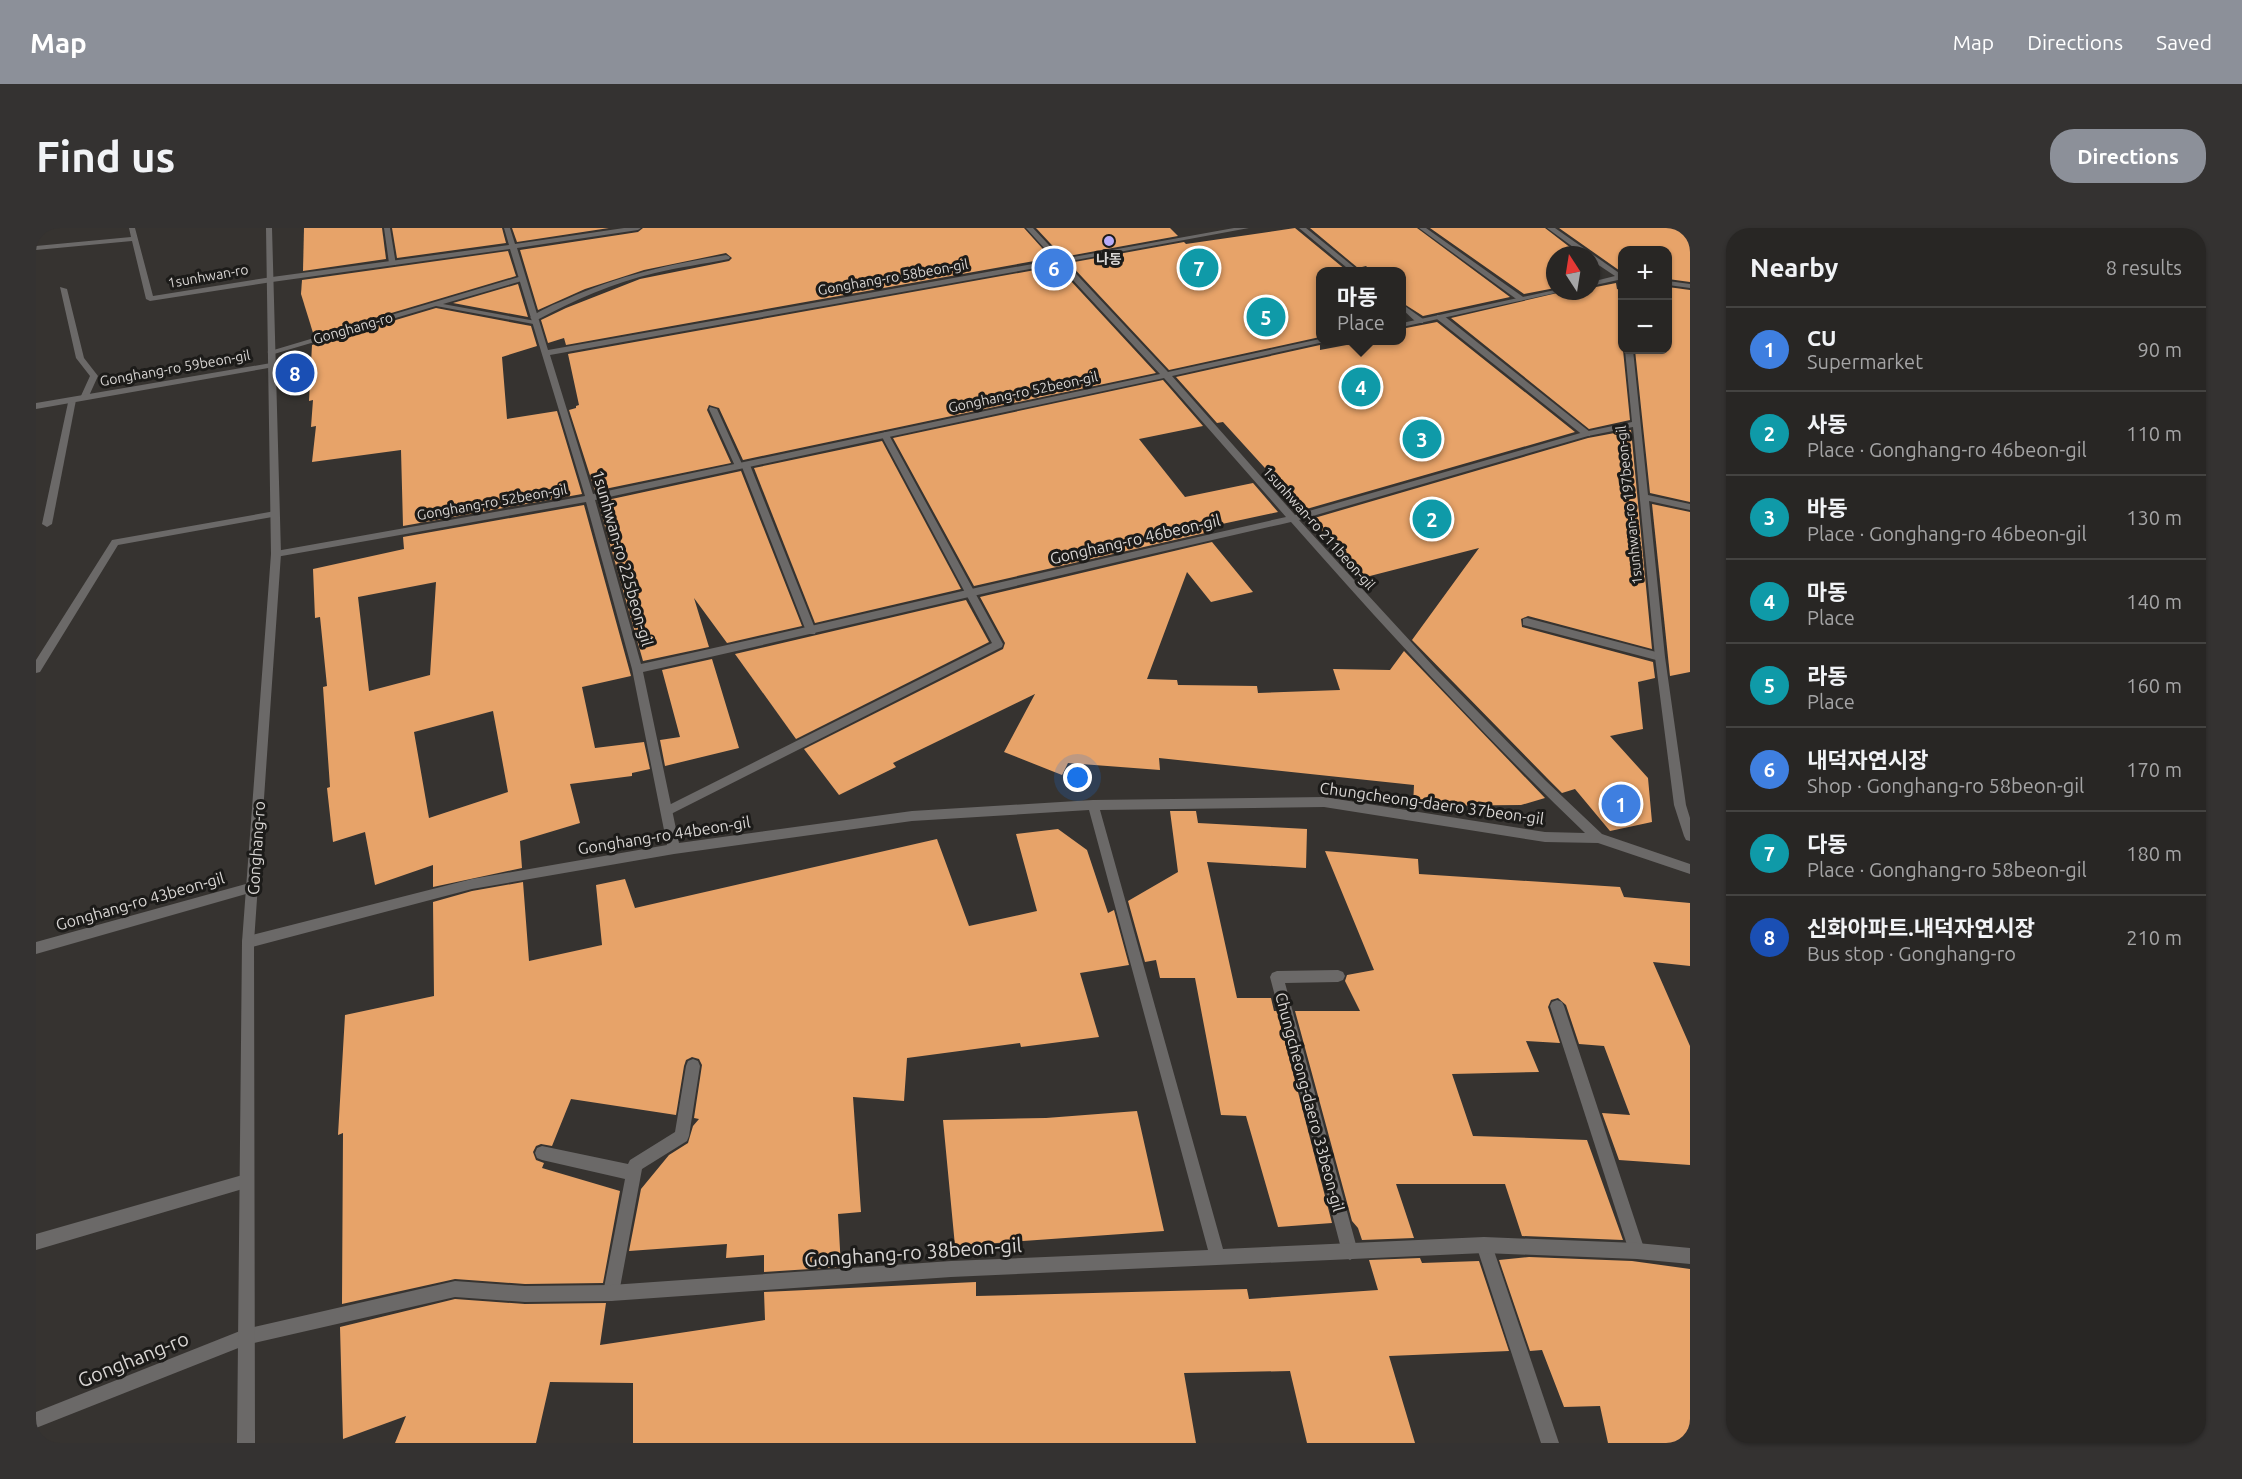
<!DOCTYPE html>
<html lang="en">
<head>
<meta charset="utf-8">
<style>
  :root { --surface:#282624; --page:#343231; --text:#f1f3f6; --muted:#a5a5a6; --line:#444341; --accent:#8c9099 }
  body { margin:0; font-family:Ubuntu,"Noto Sans KR",sans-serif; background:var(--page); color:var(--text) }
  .controls { position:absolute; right:18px; top:18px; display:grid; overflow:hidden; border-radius:12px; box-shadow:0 2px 4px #0004 }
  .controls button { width:54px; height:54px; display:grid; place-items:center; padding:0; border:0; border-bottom:2px solid var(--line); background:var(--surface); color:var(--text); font:30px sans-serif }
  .compass { position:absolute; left:1510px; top:18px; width:54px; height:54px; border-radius:50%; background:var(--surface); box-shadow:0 2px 4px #0004; rotate:348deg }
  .you { position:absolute; left:1042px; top:550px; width:21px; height:21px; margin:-15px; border:4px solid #fff; border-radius:50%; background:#1a73e8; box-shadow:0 0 0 9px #1a73e833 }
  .badge { display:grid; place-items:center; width:39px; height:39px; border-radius:50%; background:var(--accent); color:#fff; font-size:20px; font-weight:700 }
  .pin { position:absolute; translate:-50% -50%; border:3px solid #fff; box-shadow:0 2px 6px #0006 }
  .popup { position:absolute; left:1280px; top:39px; width:90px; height:78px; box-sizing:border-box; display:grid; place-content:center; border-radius:12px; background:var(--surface); filter:drop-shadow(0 2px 4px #0005); font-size:20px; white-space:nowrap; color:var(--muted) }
  .popup b { font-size:22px; color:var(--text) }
  .popup::after { content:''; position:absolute; left:50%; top:100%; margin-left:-12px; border:12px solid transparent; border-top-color:var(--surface) }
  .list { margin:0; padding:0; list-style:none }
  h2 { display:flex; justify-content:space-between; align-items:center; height:78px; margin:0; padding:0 24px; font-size:26px }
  h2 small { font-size:20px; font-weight:400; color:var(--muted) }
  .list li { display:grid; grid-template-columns:39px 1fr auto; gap:18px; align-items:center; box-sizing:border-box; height:84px; padding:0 24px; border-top:2px solid var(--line) }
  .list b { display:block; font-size:22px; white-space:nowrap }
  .list p { margin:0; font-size:20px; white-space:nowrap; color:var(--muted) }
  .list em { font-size:20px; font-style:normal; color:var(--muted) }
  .map { position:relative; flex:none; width:1654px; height:1215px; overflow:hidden; border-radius:24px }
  header { display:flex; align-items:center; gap:36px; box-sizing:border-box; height:84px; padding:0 30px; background:var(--accent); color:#fff }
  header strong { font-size:28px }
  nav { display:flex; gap:33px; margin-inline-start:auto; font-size:21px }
  .intro { display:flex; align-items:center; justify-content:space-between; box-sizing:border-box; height:144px; padding:0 36px }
  h1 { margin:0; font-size:42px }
  .button { padding:15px 27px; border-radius:24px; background:var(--accent); color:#fff; font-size:21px; font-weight:700 }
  main { display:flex; gap:36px; padding:0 36px }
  aside { flex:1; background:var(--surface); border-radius:24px; box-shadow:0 2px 4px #0004 }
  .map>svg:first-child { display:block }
  .building { fill:#e7a369; fill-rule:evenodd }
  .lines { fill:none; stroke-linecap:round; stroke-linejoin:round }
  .service { fill:#6b6968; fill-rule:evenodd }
  .minor { fill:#6b6968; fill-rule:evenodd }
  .tertiary { fill:#6b6968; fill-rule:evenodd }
  .poi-dot { fill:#b7abf7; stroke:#1c1b19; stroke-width:2 }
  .labels { text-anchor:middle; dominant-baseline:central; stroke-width:6; stroke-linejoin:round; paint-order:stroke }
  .far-poi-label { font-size:14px; font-weight:bold; fill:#d9d6d4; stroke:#1c1b19 }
  .far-street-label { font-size:14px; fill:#d9d6d4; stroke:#1c1b19 }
  .street-label { font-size:16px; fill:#d9d6d4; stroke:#1c1b19 }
  .near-street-label { font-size:20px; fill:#d9d6d4; stroke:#1c1b19 }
</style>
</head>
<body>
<header>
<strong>Map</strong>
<nav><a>Map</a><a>Directions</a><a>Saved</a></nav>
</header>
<div class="intro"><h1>Find us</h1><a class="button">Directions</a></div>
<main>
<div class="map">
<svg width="1654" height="1215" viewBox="0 0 1654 1215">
  <rect width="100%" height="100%" fill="#363330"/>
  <g class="building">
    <path d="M268,0h78l4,31 -83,12z"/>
    <path d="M356,0h110l4,15 -109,15z"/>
    <path d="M476,0h97l-92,14z"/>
    <path d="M607,0h381l27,30 -485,87 -2,-7 -16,5 -7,-23 25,-12 74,-29 89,-18 3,-3 -6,-5 -82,17 -59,19 -47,21 -18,-60 118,-18z"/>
    <path d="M1000,0h134l8,8 -115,21z"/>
    <path d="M1259,0l51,42 -26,2v65l-151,33 -100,-107 115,-21 2,2z"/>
    <path d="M1274,0h107l93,69 -87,19 -22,-14v-30h-29l-6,-6 -8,2z"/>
    <path d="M1394,0h115l35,27h-25v33l-31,6z"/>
    <path d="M1523,0h131v54l-22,-3v-29h-45v23z"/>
    <path d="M472,23l8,25 -202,60 -13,-42 1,-14z"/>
    <path d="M1021,38l99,107 -413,87 -24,-52 -10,-3 -2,5 24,53 -136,28 -26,-81 7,-2v-2l3,-1 -11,-51z"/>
    <path d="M1580,55l1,6 6,2v59l7,70 -41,9 -138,-111 115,-27h25v-3z"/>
    <path d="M482,56l10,33 -75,-14z"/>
    <path d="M1632,59l22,3v212l-40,-9 -15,-143h33z"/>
    <path d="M400,80l95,18 6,20 -35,11 5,62 50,-8 25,83 -179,32 -2,-76 -89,12 4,-36 -5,1 2,-27 -4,1 3,-56z"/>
    <path d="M1401,94l138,110 -272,78 -3,-3 -7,2 -26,-29 8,-1 -52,-57 -6,1 -41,-46 144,-32v5l53,-10h28v-11z"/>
    <path d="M1127,152l40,46 -64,13 46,58 68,-14 25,29 -70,15 -6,2 3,4 -231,53 -81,-148z"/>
    <path d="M1595,202l21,219 -124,-33 -7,3 1,8 131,35 2,16 -17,4 5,47 -33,7 38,42 4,44 -42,9 -35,-42 -13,4 -15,-15 -135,-138 67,-92 -113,29 -55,-58 277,-81z"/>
    <path d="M846,213l79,148 -146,34 -61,-155z"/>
    <path d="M705,243l61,155 -75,17 -33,-45 15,49 -66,14 -45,-159z"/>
    <path d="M1616,276l38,8v160l-20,4z"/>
    <path d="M548,277l47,171 -49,11 13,61 49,-6 6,27 -18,4v3l-62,8 10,39 -60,18 2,27 -89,19v-22l-58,20 -10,-53 -32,10 -6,-54 3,-1 -7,-100 4,-1 -7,-69 -5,1 -2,-49 91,-20 -1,-12zM400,354l-6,93 -61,16 -11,-94zM457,483l15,81 -79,26 -15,-86z"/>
    <path d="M1176,314l41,50 -42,10 -24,-30 -40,107 30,1 1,5 79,1 1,7 82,-3 -7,-21 57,1 14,-19 141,147 -24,7 -108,1 1,-21 -255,-27 1,12 -92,-7 -6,12 -58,-23 31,-58 -142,69 3,4 -57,28 -35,-46 199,-100 2,-6 -25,-46z"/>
    <path d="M930,372l23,42 -193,97 -61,-85z"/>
    <path d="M676,431l27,89 -74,18 -5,-26 20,-3 -18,-67z"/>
    <path d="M1134,583h26l2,12 109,6 -1,39 -99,-6 30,136h34l3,13h3l55,212 -54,4 -32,-111 -25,-1 -26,-137h-35l-4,-18 -11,2 -17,-61 50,-29z"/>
    <path d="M1022,601l29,21 21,63 6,-3 15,55 -49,8 19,64 -78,10 -1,-4 -113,15 -3,43 -51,-4 8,115 -23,2 3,53 -77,5v-17l-38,3 1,-14 -98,7 12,-62 28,-34 19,-12 5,-17 6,-7 -5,-1 8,-53 -3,-6 -7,-2 -6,3 -2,6 -8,49 -105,-16 -19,47 -11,-2 -5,2 -3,6 3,8 8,3 -2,5 78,23 -17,92 -78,1 -70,-5 -113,25 1,-171 -5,2 7,-120 89,-19 -1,-94 39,-11 51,-9 6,79 73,-16 -6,-60 29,-6 10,29 302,-69 32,87 68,-15 -21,-77z"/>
    <path d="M1289,623l93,8 1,15 201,13 4,10 66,6v63l-37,-4 37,84v119l-71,-5 -17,-47 28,2 -26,-69 -25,-2 -13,-39 -8,-7 -7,2 -3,7 12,36 -34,-2 13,31 -87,2 21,62 114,4 36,100 -101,-4 -17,-52h-109l18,54 -52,2 -4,-12 -6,-7 -57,-210h65l-15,-30 2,-6 27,-5z"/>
    <path d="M1101,883l27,120 -209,15 -12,-126 103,-2z"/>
    <path d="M1493,1029l103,4 58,8v174h-82l-8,-37 -36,1 -22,-57 -12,1 -31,-91z"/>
    <path d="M1384,1030l2,5 57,-2 30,90 -120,5 26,87h-108l-17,-72 -106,2 12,70h-563v-60l-83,-1 -14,61h-141l11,-27 -63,23 -3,-112 115,-28 70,5 81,-1 -6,42 165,-25 -1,-28 212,-10v14l271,-7 2,10 129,-9 -9,-30z"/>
  </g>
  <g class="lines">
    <g class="service">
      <path d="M348,0h6l6,37 -7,-2z"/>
      <path d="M1263,0h7l54,44h-8z"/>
      <path d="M1383,0h7l100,71 -7,2z"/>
      <path d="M690,27l4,2 -1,2c-25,5 -50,8 -74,14 -42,10 -81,27 -118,47l-7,-2c10,-8 25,-14 37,-19 50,-23 104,-35 159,-44z"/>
      <path d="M486,48l4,2 -1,2 -82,24 93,17h3v4l-103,-19 -162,48 -7,-2z"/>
      <path d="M24,59l7,2 17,69 14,18 -10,22 -4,2 -4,-2 10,-22 -14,-18z"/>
      <path d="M1366,76l21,15v4h-6l-15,-14z"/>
      <path d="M1401,87h6l147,117v4h-6l-147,-117z"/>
      <path d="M33,170l7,2 -24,124 -5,3 -5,-3z"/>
      <path d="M674,179l7,2 25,55 4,-2 4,3 66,166 -1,3h-8l-1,-3 -64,-164 -3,2 -4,-3 -26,-57z"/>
      <path d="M849,204l4,3 114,209 -1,3 -331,167h-8l-2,-3 2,-3 329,-165 -111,-208z"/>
      <path d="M239,283l3,1v4l-160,29 -78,127 -4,1v-13l76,-120z"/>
      <path d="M1491,390l133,35 5,4 -5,4 -137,-36v-6z"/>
      <path d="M1302,742l5,2 2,4 -2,4 -5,2 -53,1 73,269 -3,5 -5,3 -5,-3 -3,-5 -72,-275 2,-4 5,-2z"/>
      <path d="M1521,772l5,2 2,4 81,245 -3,5 -5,3 -5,-3 -3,-5 -79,-245 2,-4z"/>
      <path d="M657,831l5,2 2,5 -11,70 -2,5 -45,28 -23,124 -2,6 -6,2 -6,-2 -2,-6 22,-114 -83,-19 -5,-2 -2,-5 2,-5 5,-2 86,18 2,-4 45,-28 11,-66 2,-5z"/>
      <path d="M210,946l5,2 2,5 -2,5 -5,2 -210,62v-16z"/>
      <path d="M1448,1009l5,3 3,5 67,198h-18l-65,-198 3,-5z"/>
      <path d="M209,1101l6,2 2,6 -2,6 -215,85v-16z"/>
    </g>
    <g class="minor">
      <path d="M93,0h6l18,68 119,-19 237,-32 -5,-17h6l5,16 109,-16h17l-3,2 -121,18 31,102 507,-90 -29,-32h7l29,31 172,-31h15l-184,34 103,110 152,-33 13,1 -161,36 123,139 289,-83 48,-10 -7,-72h8l15,145 42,9v6l-41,-9 16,156 21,148 4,13v23l-4,-1 -2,-4 -10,-31 -19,-148 -22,-230 -45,9 -289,84 136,148 110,112 57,54 88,30v10l-92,-31 -53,-1 -221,-35 -224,3 123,439 261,-12 153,6 53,5v16l-53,-5 -153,-6 -533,24 -340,24 -86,1 -70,-5 -210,48 -6,-2 -2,-6 2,-6 6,-2 210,-48 70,5 86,-1 340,-24 257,-11 -119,-440 -177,11 -238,33 -202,35 -224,59 -5,-2 -1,-4 1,-4 5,-2 224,-57 195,-34 -35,-176 -46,-167 -310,55 -5,-3 5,-3 309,-55 -75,-247 -238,33 -122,19 -4,-2 -14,-58 -96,9v-4l95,-9zM1022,36l102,110 -567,120 -43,-139zM1128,150l122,139c-215,48 -429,100 -645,147l-46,-164zM1255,294c94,107 191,212 294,311l-40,-1 -221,-35 -231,3 -181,11 -233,32 -36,-171c216,-48 432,-101 648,-150z"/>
      <path d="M1511,0h8l67,47v14l-4,-2v-7l-27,6v-4l24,-6 -24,-16v-5h-7z"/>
      <path d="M1632,53l22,3v4l-22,-3z"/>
      <path d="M1519,62l9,1 -162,36v-4z"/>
      <path d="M235,135l4,2 -1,2 -238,42v-6z"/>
      <path d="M217,654l4,1 2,4 -2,4 -4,1 -217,62v-12z"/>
    </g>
    <path class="tertiary" d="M230,0h6l9,326 -27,388 1,501h-18l5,-501 29,-388z"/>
  </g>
  <circle class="poi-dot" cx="1073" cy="13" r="6"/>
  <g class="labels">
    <g class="far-poi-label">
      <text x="1073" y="31">나동</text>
    </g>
    <g class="far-street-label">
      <text transform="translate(172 48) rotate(-10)">1sunhwan-ro</text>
      <text transform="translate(857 49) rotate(-10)">Gonghang-ro 58beon-gil</text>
      <text transform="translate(317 100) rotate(-16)">Gonghang-ro</text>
      <text transform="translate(139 140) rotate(-10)">Gonghang-ro 59beon-gil</text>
      <text transform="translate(987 164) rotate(-12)">Gonghang-ro 52beon-gil</text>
      <text transform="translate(456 274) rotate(-10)">Gonghang-ro 52beon-gil</text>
      <text transform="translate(1593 277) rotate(-96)">1sunhwan-ro 197beon-gil</text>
      <text transform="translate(1283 300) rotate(48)">1sunhwan-ro 211beon-gil</text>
    </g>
    <g class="street-label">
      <text transform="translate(1099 311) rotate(-13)">Gonghang-ro 46beon-gil</text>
      <text transform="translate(587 330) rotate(74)">1sunhwan-ro 225beon-gil</text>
      <text transform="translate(1396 575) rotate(8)">Chungcheong-daero 37beon-gil</text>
      <text transform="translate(628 607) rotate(-9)">Gonghang-ro 44beon-gil</text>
      <text transform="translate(220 620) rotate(-86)">Gonghang-ro</text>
      <text transform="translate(104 673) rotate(-16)">Gonghang-ro 43beon-gil</text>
      <text transform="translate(1274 874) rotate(75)">Chungcheong-daero 33beon-gil</text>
    </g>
    <g class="near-street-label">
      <text transform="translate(877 1024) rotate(-4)">Gonghang-ro 38beon-gil</text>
      <text transform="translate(97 1131) rotate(-22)">Gonghang-ro</text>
    </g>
  </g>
</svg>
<div class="controls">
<button>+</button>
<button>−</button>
</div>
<svg class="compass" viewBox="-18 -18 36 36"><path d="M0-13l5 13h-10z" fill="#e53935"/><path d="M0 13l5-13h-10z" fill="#a5a5a6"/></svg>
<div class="you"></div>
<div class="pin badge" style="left:1585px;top:576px;background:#3f7fe0">1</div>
<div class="pin badge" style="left:1396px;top:291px;background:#0f9aa8">2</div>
<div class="pin badge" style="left:1386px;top:211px;background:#0f9aa8">3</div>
<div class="pin badge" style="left:1325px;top:159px;background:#0f9aa8">4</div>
<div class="popup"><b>마동</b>Place</div>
<div class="pin badge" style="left:1230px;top:89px;background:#0f9aa8">5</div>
<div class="pin badge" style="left:1018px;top:40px;background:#3f7fe0">6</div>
<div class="pin badge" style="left:1163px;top:40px;background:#0f9aa8">7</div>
<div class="pin badge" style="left:259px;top:145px;background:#1a4fb4">8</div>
</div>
<aside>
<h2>Nearby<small>8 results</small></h2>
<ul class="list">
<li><span class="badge" style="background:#3f7fe0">1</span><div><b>CU</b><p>Supermarket</p></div><em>90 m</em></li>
<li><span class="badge" style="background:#0f9aa8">2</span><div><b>사동</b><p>Place · Gonghang-ro 46beon-gil</p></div><em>110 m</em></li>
<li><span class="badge" style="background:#0f9aa8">3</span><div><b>바동</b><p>Place · Gonghang-ro 46beon-gil</p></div><em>130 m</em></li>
<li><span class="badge" style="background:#0f9aa8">4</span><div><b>마동</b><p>Place</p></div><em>140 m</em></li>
<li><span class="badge" style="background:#0f9aa8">5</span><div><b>라동</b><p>Place</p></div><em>160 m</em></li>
<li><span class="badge" style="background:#3f7fe0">6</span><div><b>내덕자연시장</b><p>Shop · Gonghang-ro 58beon-gil</p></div><em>170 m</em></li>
<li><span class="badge" style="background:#0f9aa8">7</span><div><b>다동</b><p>Place · Gonghang-ro 58beon-gil</p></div><em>180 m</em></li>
<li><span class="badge" style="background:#1a4fb4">8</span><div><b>신화아파트.내덕자연시장</b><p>Bus stop · Gonghang-ro</p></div><em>210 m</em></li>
</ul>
</aside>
</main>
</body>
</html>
